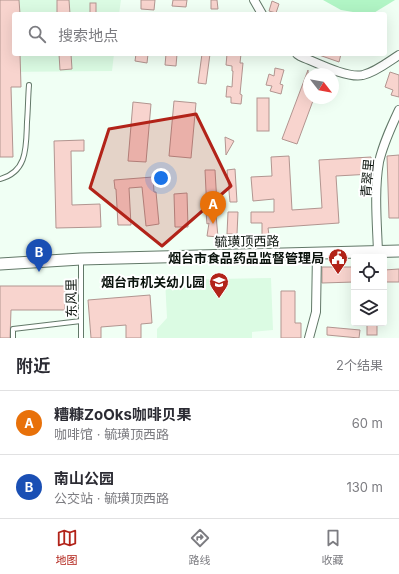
<!DOCTYPE html>
<html lang="zh">
<head>
<meta charset="utf-8">
<style>
  :root { --surface:#fff; --page:#f2f2f3; --text:#2b2b33; --muted:#7c7c81; --line:#e1e1e2; --accent:#b22319 }
  body { margin:0; font-family:Inter,"Noto Sans SC",sans-serif; background:var(--page); color:var(--text) }
  .controls { position:absolute; right:12px; bottom:12px; display:grid; overflow:hidden; border-radius:4px; box-shadow:0 4px 16px #0002 }
  .controls button { width:36px; height:36px; display:grid; place-items:center; padding:0; border:0; border-bottom:1px solid var(--line); background:var(--surface); color:var(--text); font:20px sans-serif }
  .compass { position:absolute; left:303px; top:68px; width:36px; height:36px; border-radius:50%; background:var(--surface); box-shadow:0 4px 16px #0002; rotate:121deg }
  .you { position:absolute; left:161px; top:178px; width:14px; height:14px; margin:-10px; border:3px solid #fff; border-radius:50%; background:#1a73e8; box-shadow:0 0 0 6px #1a73e833 }
  .badge { display:grid; place-items:center; width:26px; height:26px; border-radius:50%; background:var(--accent); color:#fff; font-size:13px; font-weight:700 }
  .pin { position:absolute; translate:-50% -33px; filter:drop-shadow(0 1px 2px #0008) }
  .pin::after { content:''; position:absolute; top:21px; width:14px; height:12px; background:inherit; clip-path:polygon(0 0,100% 0,50% 100%) }
  .list { margin:0; padding:0; list-style:none }
  h2 { display:flex; justify-content:space-between; align-items:center; height:52px; margin:0; padding:0 16px; font-size:17px }
  h2 small { font-size:13px; font-weight:400; color:var(--muted) }
  .list li { display:grid; grid-template-columns:26px 1fr auto; gap:12px; align-items:center; box-sizing:border-box; height:64px; padding:0 16px; border-top:1px solid var(--line) }
  .list b { display:block; font-size:15px; white-space:nowrap }
  .list p { margin:0; font-size:13px; white-space:nowrap; color:var(--muted) }
  .list em { font-size:13px; font-style:normal; color:var(--muted) }
  .icon { flex:none; width:22px; height:22px; fill:none; stroke:currentColor; stroke-width:2; stroke-linecap:round; stroke-linejoin:round }
  .map { position:relative; flex:none; width:399px; height:338px; overflow:hidden }
  .search { position:absolute; background:var(--surface); box-shadow:0 4px 16px #0002; left:12px; right:12px; top:12px; height:44px; display:flex; align-items:center; gap:10px; box-sizing:border-box; padding:0 14px; border-radius:4px; color:var(--muted); font-size:15px }
  .sheet { height:180px; background:var(--surface) }
  nav { display:flex; justify-content:space-around; align-items:center; box-sizing:border-box; height:56px; border-top:1px solid var(--line); background:var(--surface); font-size:11px; color:var(--muted) }
  nav a { display:grid; justify-items:center; gap:2px }
  nav .on { color:var(--accent) }
  .map>svg:first-child { display:block }
  .built { fill:#dbfbe3 }
  .green { fill:#b1f5c5 }
  .building { fill:#f8d4ce; stroke:#b29590 }
  .lines { fill:none; stroke-linecap:round; stroke-linejoin:round }
  .lane-casing { stroke:#627868; stroke-width:6 }
  .street-casing { stroke:#627868; stroke-width:10 }
  .secondary-casing { stroke:#627868; stroke-width:13 }
  .lane { stroke:#fff; stroke-width:4 }
  .street { stroke:#fff; stroke-width:8 }
  .secondary { stroke:#fff; stroke-width:11 }
  .marked { fill:#b22319; fill-opacity:0.2; stroke:#b22319; stroke-width:3; stroke-linejoin:round }
  .labels { text-anchor:middle; dominant-baseline:central; stroke-width:4; stroke-linejoin:round; paint-order:stroke }
  .street-label { font-size:13px; fill:#0a120c; stroke:#fff }
  .poi-label { font-size:13px; font-weight:bold; fill:#0a120c; stroke:#fff; text-anchor:end }
</style>
</head>
<body>
<div class="map">
<svg width="399" height="338" viewBox="0 0 399 338">
  <rect width="100%" height="100%" fill="#f0fff4"/>
  <g class="built">
    <path d="M0,0h121l-2,14h-105v40h100l-2,17 -112,1z"/>
    <path d="M271,278l2,52 -21,2v6h-95v-9l10,-11 -2,-38z"/>
  </g>
  <path class="green" d="M323,0h72l-23,14h-7l-24,-4z"/>
  <g class="building">
    <path d="M0,0h19l1,14h-6v40h6l1,33h-10l2,70h-13z"/>
    <path d="M57,0h12l1,14h-13z"/>
    <path d="M141,0h14l-1,10 -13,-1z"/>
    <path d="M173,0h14l-1,7 -14,-1z"/>
    <path d="M211,0h6l1,9h-7z"/>
    <path d="M272,1l7,3 -3,9 -7,-2z"/>
    <rect x="90" y="3" width="6" height="11"/>
    <path d="M59,54h12l1,15 -12,1z"/>
    <path d="M136,54h12l-1,9 -12,-2z"/>
    <path d="M166,54h11l-1,12 -11,-1z"/>
    <path d="M202,54h8l-4,30 -8,-1z"/>
    <path d="M227,54h14l-1,9h3l-3,31 2,1 -1,9 -10,-1v-6h-5l1,-11 5,1 1,-16h-1v-5l-6,-1z"/>
    <path d="M319,54h22l-2,8 -20,-7z"/>
    <path d="M275,68l9,2 -4,14 3,1 -2,9 -11,-3 2,-5 -6,-1 3,-11 5,2z"/>
    <path d="M308,70l1,28h5l-17,46 -15,-5z"/>
    <path d="M390,72l9,3v22l-8,-2 2,-5 -8,-3z"/>
    <rect x="257" y="98" width="12" height="33"/>
    <path d="M174,101l22,2 -5,55 -22,-2z"/>
    <path d="M133,102l18,2 -5,58 -18,-1z"/>
    <path d="M225,137l9,4 -8,14z"/>
    <path d="M84,140v11h-13l1,54 28,-1 1,23 -45,1 -2,-87z"/>
    <path d="M399,155v63h-10l-2,-62z"/>
    <path d="M289,156l3,54 30,-2 -3,-48 52,-3 1,17 -36,2 3,47 -71,5 1,7h-7v-12h-11v-11h23v-13l-21,2 -2,-24 21,-1 -1,-19z"/>
    <path d="M235,169l2,33h-7l-3,-32z"/>
    <path d="M205,170h10l2,34h-2l3,33 -11,-1 2,-13 -2,1 -1,-12h1z"/>
    <path d="M153,177l1,15h2l3,32 -13,2 -4,-39 -13,1 2,37h-13l-2,-36h-1l-1,-9z"/>
    <path d="M187,193l1,34h-13l-1,-33z"/>
    <path d="M228,212h10l-1,22h-10z"/>
    <path d="M322,267h32v15l-32,1z"/>
    <path d="M399,269v13h-15v-12z"/>
    <path d="M0,286h65v24h-54l-1,28h-10z"/>
    <path d="M281,291h14v32h6v15h-20z"/>
    <path d="M150,295l2,28 -11,1v14h-15v-13l-25,2v11h-10l-3,-38z"/>
    <rect x="367" y="323" width="10" height="12"/>
    <path d="M327,327l33,3 -1,8 -32,-3z"/>
  </g>
  <g class="lines">
    <g class="lane-casing">
      <g id="lane">
        <path d="M0,179c28,-7 26,-33 27,-57 1,-12 1,-25 2,-37"/>
        <path d="M81,259v79"/>
        <path d="M13,338v-9l68,-8"/>
      </g>
    </g>
    <g class="street-casing">
      <g id="street">
        <path d="M254,0l8,14"/>
        <path d="M297,54l3,2c15,6 48,23 63,19 13,-3 25,-13 36,-20"/>
        <path d="M378,252c-1,-29 -4,-61 1,-90 4,-18 12,-35 20,-52"/>
        <path d="M309,338l7,-26 1,-59"/>
      </g>
    </g>
    <g class="secondary-casing">
      <path id="secondary" d="M0,264l81,-5 318,-8"/>
    </g>
    <use href="#lane" class="lane"/>
    <use href="#street" class="street"/>
    <use href="#secondary" class="secondary"/>
  </g>
  <path class="marked" d="M196,114l35,72 -69,60 -72,-58 19,-59z"/>
  <defs>
    <g id="civic-pin" transform="scale(1)"><path d="M0 17L-7.5 6A9.5 9.5 0 1 1 7.5 6Z" fill="#b22319" stroke="#fff"/><path d="M-.6-6.5H3V-4.5H.6V-3L4-1V1h2V6H-6V1h2V-1L-.6-3ZM-1.2 2.5V6h2.4V2.5Z" fill="#fff"/></g>
    <g id="school-pin" transform="scale(1)"><path d="M0 17L-7.5 6A9.5 9.5 0 1 1 7.5 6Z" fill="#b22319" stroke="#fff"/><path d="M0-5L7-2L0 1L-7-2ZM-4 1L0 2.5L4 1V4Q0 6-4 4Z" fill="#fff"/></g>
  </defs>
  <g fill-rule="evenodd">
    <use href="#civic-pin" x="338" y="258"/>
    <use href="#school-pin" x="219" y="282"/>
  </g>
  <g class="labels">
    <g class="street-label">
      <text transform="translate(367 178) rotate(-85)">青翠里</text>
      <text transform="translate(247 241) rotate(-1)">毓璜顶西路</text>
      <text transform="translate(71 298) rotate(-91)">东风里</text>
    </g>
    <g class="poi-label">
      <text x="324" y="258">烟台市食品药品监督管理局</text>
      <text x="205" y="282">烟台市机关幼儿园</text>
    </g>
  </g>
</svg>
<div class="controls">
<button><svg class="icon" aria-label="locate" viewBox="0 0 24 24"><circle cx="12" cy="12" r="6"/><path d="M12 2v4M12 18v4M2 12h4M18 12h4"/></svg></button>
<button><svg class="icon" aria-label="layers" viewBox="0 0 24 24"><path d="M12 4l9 5-9 5-9-5zM3 14l9 5 9-5"/></svg></button>
</div>
<svg class="compass" viewBox="-18 -18 36 36"><path d="M0-13l5 13h-10z" fill="#e53935"/><path d="M0 13l5-13h-10z" fill="#7c7c81"/></svg>
<div class="you"></div>
<div class="pin badge" style="left:213px;top:224px;background:#e8710a">A</div>
<div class="pin badge" style="left:39px;top:272px;background:#1a4fb4">B</div>
<div class="search"><svg class="icon" aria-label="search" viewBox="0 0 24 24"><circle cx="10" cy="10" r="6"/><path d="M15 15l6 6"/></svg>搜索地点</div>
</div>
<section class="sheet">
<h2>附近<small>2个结果</small></h2>
<ul class="list">
<li><span class="badge" style="background:#e8710a">A</span><div><b>糟糠ZoOks咖啡贝果</b><p>咖啡馆 · 毓璜顶西路</p></div><em>60 m</em></li>
<li><span class="badge" style="background:#1a4fb4">B</span><div><b>南山公园</b><p>公交站 · 毓璜顶西路</p></div><em>130 m</em></li>
</ul>
</section>
<nav>
<a class="on"><svg class="icon" aria-label="map" viewBox="0 0 24 24"><path d="M3 6l6-2 6 2 6-2v14l-6 2-6-2-6 2zM9 4v14M15 6v14"/></svg>地图</a>
<a><svg class="icon" aria-label="directions" viewBox="0 0 24 24"><path d="M12 3l9 9-9 9-9-9zM9 14v-3h6M13 9l2 2-2 2"/></svg>路线</a>
<a><svg class="icon" aria-label="saved" viewBox="0 0 24 24"><path d="M7 4h10v16l-5-4-5 4z"/></svg>收藏</a>
</nav>
</body>
</html>
